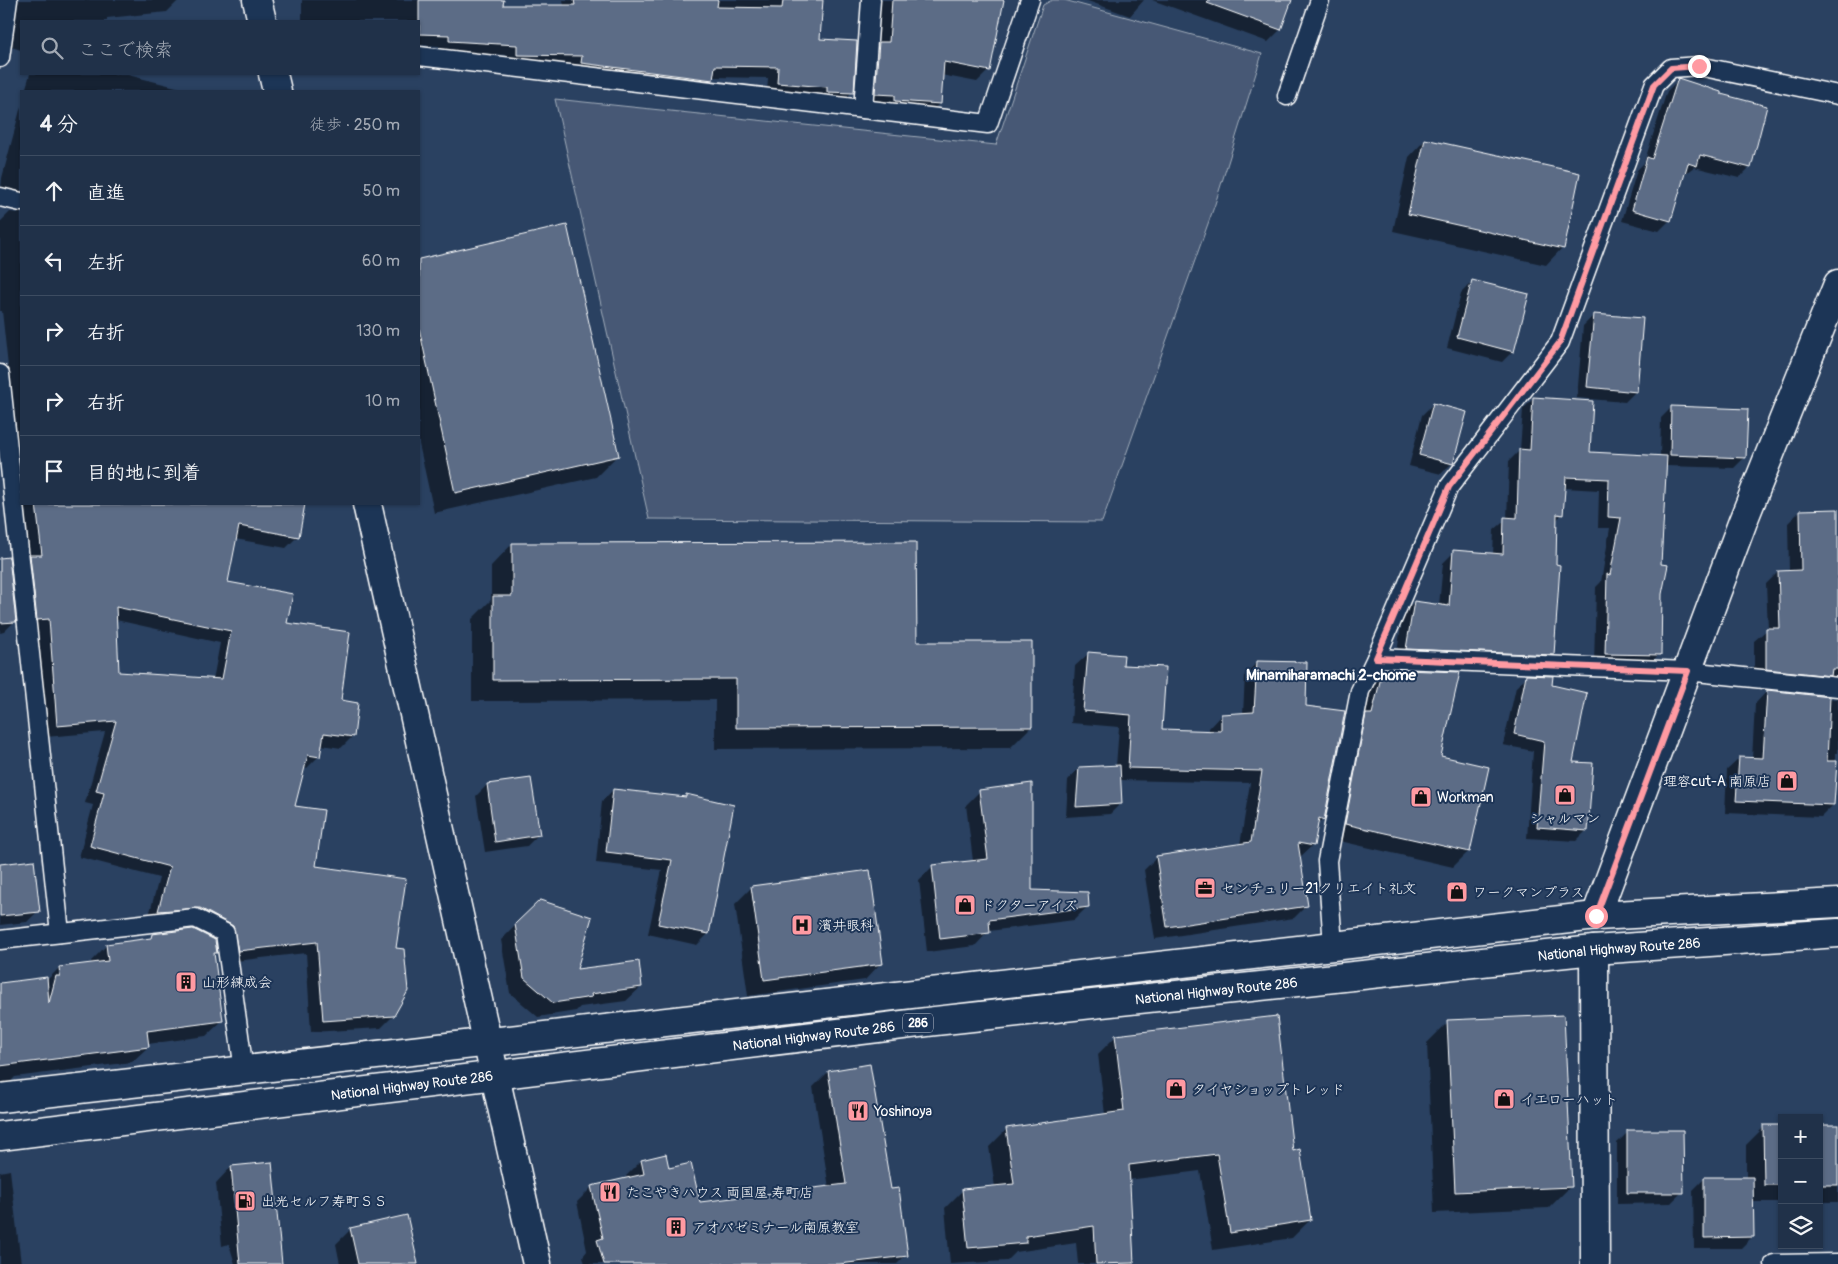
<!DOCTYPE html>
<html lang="ja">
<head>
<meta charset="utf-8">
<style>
  :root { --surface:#203149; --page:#2d3d53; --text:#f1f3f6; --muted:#a2a9b4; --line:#3d4c61 }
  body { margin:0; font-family:Pangolin,"Klee One",sans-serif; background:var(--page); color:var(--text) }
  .controls { position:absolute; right:15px; bottom:15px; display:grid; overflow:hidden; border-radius:0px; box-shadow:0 1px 4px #0004 }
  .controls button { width:45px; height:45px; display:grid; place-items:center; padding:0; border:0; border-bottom:1px solid var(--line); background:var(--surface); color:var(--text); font:25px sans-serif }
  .stop { position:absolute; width:15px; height:15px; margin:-11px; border:4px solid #ff9aa2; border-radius:50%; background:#fff }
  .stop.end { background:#ff9aa2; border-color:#fff; box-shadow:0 1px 5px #0008 }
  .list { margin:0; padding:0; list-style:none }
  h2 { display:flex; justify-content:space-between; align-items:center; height:65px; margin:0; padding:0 20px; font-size:21px }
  h2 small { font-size:16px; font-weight:400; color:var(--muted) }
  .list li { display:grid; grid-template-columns:32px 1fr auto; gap:15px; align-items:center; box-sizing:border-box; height:70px; padding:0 20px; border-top:1px solid var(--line) }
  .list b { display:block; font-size:19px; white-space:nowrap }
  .list em { font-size:16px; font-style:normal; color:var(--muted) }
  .icon { flex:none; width:28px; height:28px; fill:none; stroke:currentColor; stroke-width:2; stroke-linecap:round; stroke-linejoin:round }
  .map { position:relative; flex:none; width:1838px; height:1264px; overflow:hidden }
  .search { position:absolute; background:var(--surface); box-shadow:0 1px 4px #0004; left:20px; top:20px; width:400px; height:55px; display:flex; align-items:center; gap:12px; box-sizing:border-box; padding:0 18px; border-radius:0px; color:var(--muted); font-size:19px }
  .panel { position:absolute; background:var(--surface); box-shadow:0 1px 4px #0004; left:20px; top:90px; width:400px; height:415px; border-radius:0px }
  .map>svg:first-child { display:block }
  .green { fill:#465975; stroke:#a2acba }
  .shadow { fill:#0007; fill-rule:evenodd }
  .building { fill:#5b6c86; stroke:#fff; fill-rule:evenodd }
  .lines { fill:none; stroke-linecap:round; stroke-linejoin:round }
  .lane-casing { stroke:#fff; stroke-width:21 }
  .street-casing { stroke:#fff; stroke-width:31 }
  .secondary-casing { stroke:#fff; stroke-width:31 }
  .highway-casing { stroke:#fff; stroke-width:31 }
  .lane { stroke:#1d3557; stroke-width:18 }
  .street { stroke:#1d3557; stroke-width:28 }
  .secondary { stroke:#1d3557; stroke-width:28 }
  .highway { stroke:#1d3557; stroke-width:28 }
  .route { stroke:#ff9aa2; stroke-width:6 }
  .labels { text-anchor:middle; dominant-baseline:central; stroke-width:4; stroke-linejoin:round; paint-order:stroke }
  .shield { fill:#1d3557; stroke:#bbc2cd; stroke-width:1 }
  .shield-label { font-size:12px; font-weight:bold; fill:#fff }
  .poi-label { font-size:14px; fill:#fff; stroke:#1d3557; text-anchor:start }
  .street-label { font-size:14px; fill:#fff; stroke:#1d3557 }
  .neighbourhood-label { font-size:15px; font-weight:bold; fill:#fff; stroke:#1d3557 }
</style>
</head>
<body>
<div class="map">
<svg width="1838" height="1264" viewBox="0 0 1838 1264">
  <rect width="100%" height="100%" fill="#2a4161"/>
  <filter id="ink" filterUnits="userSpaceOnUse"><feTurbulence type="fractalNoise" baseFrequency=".02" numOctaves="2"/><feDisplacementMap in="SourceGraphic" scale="10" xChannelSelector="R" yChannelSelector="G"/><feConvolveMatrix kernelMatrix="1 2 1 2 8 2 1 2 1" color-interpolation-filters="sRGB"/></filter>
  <g filter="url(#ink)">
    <path class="green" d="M1052,0h12l198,54 -47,150 -113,318 -453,-3 -94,-420 441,46 47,-140z"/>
    <g class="shadow">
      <path d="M19,0h160l-12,12 -60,6v3h-86v29l-13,-4z"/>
      <path d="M302,0h200v6h62l-1,-6h258l-2,41 33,51 -11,11 -74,-9 1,-16 -56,-1 -11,13 -195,-25v-10l-67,-4v-5l-20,-1v-24h-117z"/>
      <path d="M881,0h123l-15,70 -12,12 -36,-7 -2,29 -12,12 -64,-10 4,-51 11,-11z"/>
      <path d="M1085,0h59l-14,16z"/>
      <path d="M1152,0h139l-11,30 -12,12z"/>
      <path d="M30,74h94l56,14 -1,3h-154z"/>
      <path d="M1678,80l72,87 -11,11 -45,-11 -11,8 -13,45 -11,11 -37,-10 15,-51 7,-7 23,-72z"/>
      <path d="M21,106v356l-4,-24h-12l-5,-44 10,-9 -8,-74h-2v-89l10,-10 9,1 -3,-8 -16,-5 2,-22z"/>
      <path d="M1425,140l137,108 -16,17 -153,-34 16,-74z"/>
      <path d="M566,227l51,229 -21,21 -162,36 -15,-69v-184z"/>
      <path d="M1472,282l41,69 -11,11 -55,-14 14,-55z"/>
      <path d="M1594,315l42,76 -11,11 -48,-4 6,-72z"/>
      <path d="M1534,398l55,55 71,4 1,-39 11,-11 73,50 -11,11 -69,-2 -5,99 -1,89 -11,12 -54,-2 2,-77 5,-5 9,-54h-12l1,-38 -35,-2 -2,26 -6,7 -3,133 -11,11 -146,-6 7,-46 11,-11 25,4 4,-43 11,-11 39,3 1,-25 13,-11 2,-58 11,-11 3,-41z"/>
      <path d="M1433,404l19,59 -11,11 -32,-8 13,-51z"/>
      <path d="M24,504h280l-6,32 -12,12 -51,-9 -8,44 59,41 53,77 14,35 -12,12 -20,-3 -2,11 -12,12 -3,-1 -10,40 20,60 80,82 -1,67 -12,12 -70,4 -5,-79 -79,9 -5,-24 -34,-18 -41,3 12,-45 -80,-21 14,-52 -8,-2 20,-71 -60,5 -7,-107 -12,1 -7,-63 10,-10zM116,620l104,23 -7,37 -95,-7z"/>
      <path d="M1838,510v243h-2l-3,52 -12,12 -96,-4 2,-43 13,-12 12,1 3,-55 12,-13 69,8v-4l-82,-14v-40l14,-12 -2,-45 12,-12 11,-1 -1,-48 12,-12z"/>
      <path d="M512,544l519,183 -21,21 -295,1v-49l-243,1v-82l19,-19v-34z"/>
      <path d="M0,559l15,62 -11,11 -4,1z"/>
      <path d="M1088,654l34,12 39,65 48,1v-4l12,-13 22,-1 2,-40 13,-12 47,46 18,111 -7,7 -3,19 -14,13 7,48 -12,12 -139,21 -11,-69 13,-13 83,-12 10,-62 -130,-3 1,23 -11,11 -44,3 2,-37 11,-12 37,-2 3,-39 -48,-4 4,-57z"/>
      <path d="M1383,670l18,4 2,-3 37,86 48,11 -20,84 -15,15 -122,-28 37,-154z"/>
      <path d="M1527,676l24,10 36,144 -11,11 -49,-3 6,-87 -30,-6 13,-58z"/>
      <path d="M487,785l51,50 -11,11 -42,6 -9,-56z"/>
      <path d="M613,790l72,8 2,-2 21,138 -11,11 -49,-11 14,-64 -66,-7 6,-62z"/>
      <path d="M980,791l51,100 57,15 -14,14 -85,11 -14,15 -48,6 -8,-72 14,-14 40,-5 -7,-56z"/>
      <path d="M0,865l38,46 -11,11 -27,3z"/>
      <path d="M752,887l129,76 -16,17 -117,16 -13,-92z"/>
      <path d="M540,901l35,69 66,17 -15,14 -46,6 -4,4 -38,6 -28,-24 -9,-53z"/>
      <path d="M153,935l63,17 -3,3 9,66 -16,15 -58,8v3l-16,15 -117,15 -5,5 -10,1v-99l46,-3 13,-13 33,-4 -1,-3 16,-16 41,-5z"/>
      <path d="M1448,1022l123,164 -22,22 -115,5 -7,-170z"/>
      <path d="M1115,1037l177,115 18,68 -18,18 -79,12 -13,-79 -72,9 4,84h-54l-2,-21 -60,9 -9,9 -57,3 -5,-56 18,-18 32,-3 -6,-40 18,-18 98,-14 -7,-61z"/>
      <path d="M828,1072l62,118 16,65 -9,9h-312l-2,-8 4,-5 -10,-49 15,-15 35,-8 -1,-3 15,-15 24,-5 3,14 31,34 130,-16 -16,-101z"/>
      <path d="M1764,1127h18v75h-30v35l-11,11h-47l-1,-58 11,-11 42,-1v-33z"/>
      <rect x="1819" y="1127" width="19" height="75"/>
      <path d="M1628,1132l54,60 -11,11 -54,1v-61z"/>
      <path d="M231,1167l49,97h-45l-6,-20 -7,2 -6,-63z"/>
      <path d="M10,1170l11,94h-21v-92z"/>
      <path d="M351,1229l66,35h-77l-4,-20z"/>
    </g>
    <g class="building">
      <path d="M419,0h85l-1,5h72l-1,-5h144l-1,7 65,1 1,-8h40l-3,39 37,2 -3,52 -27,-1v-5l-50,-4 1,-16 -63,-1 -2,14 -132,-17 1,-7 -65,-1v-10l-68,-4v-6l-30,-1z"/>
      <path d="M892,0h112l-14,71 -46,-9 -3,42 -46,-3v-6l-20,-1 4,-52h10z"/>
      <path d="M1208,0h84l-11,30 -74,-27z"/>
      <path d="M1678,78l43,14v2l46,12 -16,62 -51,-13 -3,11 -9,-3 -17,58 -39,-11 15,-53 5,2z"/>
      <path d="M1425,139l155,34 -16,76 -156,-35z"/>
      <path d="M567,225l52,231 -164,37 -36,-165v-69z"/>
      <path d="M1472,280l57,14 -15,58 -57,-15z"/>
      <path d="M1594,314l49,4 -6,74 -50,-5z"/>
      <path d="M1533,397l60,4 -3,51 77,4 -6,108 7,1 -6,29 -1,61 -56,-1 2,-80 3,1 11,-57 -13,-1 1,-38 -43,-2 -3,38 -6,-1 -1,50 4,1 -6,90 -148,-6 8,-48 35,5 4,-56 50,4 1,-37 13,1 2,-69 11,1z"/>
      <path d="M1433,403l34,9 -14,52 -34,-9z"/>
      <path d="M1671,406l77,3 -2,49 -76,-3z"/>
      <path d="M36,504h269l-6,33 -60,-11 -11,56 65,12 -6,29 63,9 -9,68 17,3 -4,34 -30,-4 -4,24 -12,-2 -13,51 29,4 -8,56 90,13 -10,69 8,1 4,42 -14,25 -71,5 -6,-79 -79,9 -5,-25 -33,-18 -42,3 12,-44 -80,-21 14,-53 -8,-2 20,-70 -59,5 -8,-107 -12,1 -7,-65h12zM116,607l115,24 -9,48 -103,-7z"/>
      <path d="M1838,509v160h-6l-1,7 -65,-7v-41h14l-2,-57 23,-1 -1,-60z"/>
      <path d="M916,542l1,100h115v85l-296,1v-49l-243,1v-84h19v-53z"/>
      <path d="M9,557l7,65 -16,1v-65z"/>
      <path d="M1088,652l36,3 -1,10 43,2 -4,62 59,2v-17l33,-2 3,-51 50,1 -1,44 39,5 -21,109 -5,-2 -5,28 -16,-3 10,63 -141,21 -11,-71 95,-14 11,-71 -134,-3 3,-53 -48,-4z"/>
      <path d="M1383,669l19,4 1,-3 57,2 -19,84 48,11 -19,85 -125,-28 21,-110h6z"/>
      <path d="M1526,675l27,1 -1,9 35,8 -14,69 20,1 -5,68 -51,-4 7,-86 -30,-7z"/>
      <path d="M1767,690l63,7 -3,64h10l-3,44 -98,-4 3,-44 24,1z"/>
      <path d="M1120,765l2,39 -46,3 3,-40z"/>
      <path d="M531,778l9,57 -45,7 -8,-58z"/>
      <path d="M1032,783v107l56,2 1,15 -100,13 1,13 -50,6 -8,-74 56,-6 -9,-69z"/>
      <path d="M613,789l73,8v-3l48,11 -25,129 -51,-10 14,-64 -66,-8z"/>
      <path d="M34,860l6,52 -40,4v-52z"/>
      <path d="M870,870l13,94 -119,16 -13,-94z"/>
      <path d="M540,900l52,17 -15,52 62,-8 3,26 -51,7 1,3 -39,6 -29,-25 -9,-54z"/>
      <path d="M193,929l22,11 2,13h-3l9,68 -76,10 2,16 -149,19v-83l47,-6 2,26 7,-27h4l-1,-9 49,-6 -2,-17 45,-6 1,-4z"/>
      <path d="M1564,1015l8,172 -117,5 -8,-172z"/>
      <path d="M1277,1016l16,135 7,-2 11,71 -81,13 -13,-79 -88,11 5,98 -38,1 -2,-38 -68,10v7l-58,5 -6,-59 52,-5 -8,-56 118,-17 -9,-76z"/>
      <path d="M870,1064l21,125 8,-1 9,68 -69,8h-235l-7,-24 6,-2 -12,-52 53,-12 -3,-14 25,-6 3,14 22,-5 9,39 146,-18 -18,-113z"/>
      <path d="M1763,1125h19v60h-18z"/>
      <rect x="1819" y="1125" width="19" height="60"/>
      <path d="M1627,1130h56l1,63h-57z"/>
      <path d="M272,1162l10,102h-42l-9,-98z"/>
      <path d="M1704,1177h49l1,60 -50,1z"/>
      <path d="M407,1215l11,49h-60l-8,-36z"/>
    </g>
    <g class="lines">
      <g class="lane-casing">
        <g id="lane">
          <path d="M419,56l569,68 42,-124"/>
          <path d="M0,58l8,-58"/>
          <path d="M1287,96l33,-96"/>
          <path d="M863,109l8,-109"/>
          <path d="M0,197l21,5"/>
          <path d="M0,374l60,559"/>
          <path d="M1376,658l311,13 151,16"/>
          <path d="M0,940l195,-22 30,15 19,138"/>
          <path d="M1333,946l-6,-85 33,-170 16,-33 73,-171 111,-145 94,-257 17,-17 28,-2 139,29"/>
          <path d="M1774,1264l64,-1"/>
        </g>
      </g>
      <g class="street-casing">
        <g id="street">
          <path d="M1596,916l147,-395 95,-237"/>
          <path d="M1594,950l1,314"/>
        </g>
      </g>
      <g class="secondary-casing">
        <g id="secondary">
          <path d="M257,0l5,21"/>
          <path d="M273,74l4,17"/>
          <path d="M367,504l170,760"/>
        </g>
      </g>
      <g class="highway-casing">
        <g id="highway">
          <path d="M0,1098l1596,-182 242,-13"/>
          <path id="s1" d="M0,1136l935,-115 659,-71 244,-17"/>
        </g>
      </g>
      <use href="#lane" class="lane"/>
      <use href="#street" class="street"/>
      <use href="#secondary" class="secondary"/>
      <use href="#highway" class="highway"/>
    </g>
  </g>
  <g class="lines" filter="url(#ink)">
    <path class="route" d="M1596,916l92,-245 -312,-13 73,-171 111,-145 94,-257 17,-17 28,-2"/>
  </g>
  <defs>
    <g id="shop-square" transform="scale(1.125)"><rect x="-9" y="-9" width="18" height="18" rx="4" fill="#ff9aa2" stroke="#1d3557"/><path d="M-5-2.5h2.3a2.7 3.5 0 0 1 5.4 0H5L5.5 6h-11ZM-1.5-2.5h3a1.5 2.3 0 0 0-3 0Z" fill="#111"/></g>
    <g id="office-square" transform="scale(1.125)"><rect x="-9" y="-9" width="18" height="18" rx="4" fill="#ff9aa2" stroke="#1d3557"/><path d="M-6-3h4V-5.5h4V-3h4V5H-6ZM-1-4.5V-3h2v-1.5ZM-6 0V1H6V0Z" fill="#111"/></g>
    <g id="hospital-square" transform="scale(1.125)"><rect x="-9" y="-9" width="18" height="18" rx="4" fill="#ff9aa2" stroke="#1d3557"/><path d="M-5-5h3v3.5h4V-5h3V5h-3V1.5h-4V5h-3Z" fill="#111"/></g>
    <g id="building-square" transform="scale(1.125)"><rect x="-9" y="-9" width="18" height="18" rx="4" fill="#ff9aa2" stroke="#1d3557"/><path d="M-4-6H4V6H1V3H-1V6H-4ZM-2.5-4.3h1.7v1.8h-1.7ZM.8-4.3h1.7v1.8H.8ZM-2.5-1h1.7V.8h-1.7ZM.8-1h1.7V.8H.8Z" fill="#111"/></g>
    <g id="restaurant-square" transform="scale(1.125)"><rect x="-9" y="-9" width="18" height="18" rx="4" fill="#ff9aa2" stroke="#1d3557"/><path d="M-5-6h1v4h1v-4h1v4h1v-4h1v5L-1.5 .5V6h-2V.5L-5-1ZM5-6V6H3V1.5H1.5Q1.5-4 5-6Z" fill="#111"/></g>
    <g id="fuel-square" transform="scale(1.125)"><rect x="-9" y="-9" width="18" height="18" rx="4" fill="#ff9aa2" stroke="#1d3557"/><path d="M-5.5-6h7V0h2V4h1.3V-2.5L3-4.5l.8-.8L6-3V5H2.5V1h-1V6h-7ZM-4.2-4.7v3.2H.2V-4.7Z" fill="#111"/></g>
  </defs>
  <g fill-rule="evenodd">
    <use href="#shop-square" x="1787" y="781"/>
    <use href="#shop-square" x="1565" y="795"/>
    <use href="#shop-square" x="1421" y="797"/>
    <use href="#office-square" x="1205" y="888"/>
    <use href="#shop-square" x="1457" y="892"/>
    <use href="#shop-square" x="965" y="905"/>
    <use href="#hospital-square" x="802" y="925"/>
    <use href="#building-square" x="186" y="982"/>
    <use href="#shop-square" x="1176" y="1089"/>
    <use href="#shop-square" x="1504" y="1099"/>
    <use href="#restaurant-square" x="858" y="1111"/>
    <use href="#restaurant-square" x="610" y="1192"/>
    <use href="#fuel-square" x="245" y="1201"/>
    <use href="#building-square" x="676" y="1227"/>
  </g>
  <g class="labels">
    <rect class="shield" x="903" y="1013.5" width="30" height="19" rx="4"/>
    <g class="shield-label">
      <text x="918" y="1023">286</text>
    </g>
    <g class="poi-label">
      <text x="1771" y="781" text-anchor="end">理容cut-A 南原店</text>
      <text x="1437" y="797">Workman</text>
      <text x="1565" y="818" text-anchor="middle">シャルマン</text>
      <text x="1221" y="888">センチュリー21クリエイト礼文</text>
      <text x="1473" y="892">ワークマンプラス</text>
      <text x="981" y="905">ドクターアイズ</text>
      <text x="818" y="925">濱井眼科</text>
      <text x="202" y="982">山形練成会</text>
      <text x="1192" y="1089">タイヤショップトレッド</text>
      <text x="1520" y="1099">イエローハット</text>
      <text x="874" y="1111">Yoshinoya</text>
      <text x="626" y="1192">たこやきハウス 両国屋 寿町店</text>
      <text x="261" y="1201">出光セルフ寿町ＳＳ</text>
      <text x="692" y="1227">アオバゼミナール南原教室</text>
    </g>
    <g class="street-label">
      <text stroke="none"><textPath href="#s1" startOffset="1630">National Highway Route 286</textPath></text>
      <text stroke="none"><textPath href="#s1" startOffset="1225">National Highway Route 286</textPath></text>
      <text stroke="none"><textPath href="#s1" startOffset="820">National Highway Route 286</textPath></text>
      <text stroke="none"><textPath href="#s1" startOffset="415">National Highway Route 286</textPath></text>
    </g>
    <g class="neighbourhood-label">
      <text x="1331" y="675">Minamiharamachi 2-chome</text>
    </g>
  </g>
</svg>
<div class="controls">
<button>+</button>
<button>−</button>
<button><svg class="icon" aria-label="layers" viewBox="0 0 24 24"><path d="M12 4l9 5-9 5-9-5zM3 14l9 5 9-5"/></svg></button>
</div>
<div class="stop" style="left:1596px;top:916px"></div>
<div class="stop end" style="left:1699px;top:66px"></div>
<div class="search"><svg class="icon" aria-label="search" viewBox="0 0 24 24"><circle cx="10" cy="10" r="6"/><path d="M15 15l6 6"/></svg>ここで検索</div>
<section class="panel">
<h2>4 分<small>徒歩 · 250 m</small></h2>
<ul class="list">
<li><svg class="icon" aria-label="ahead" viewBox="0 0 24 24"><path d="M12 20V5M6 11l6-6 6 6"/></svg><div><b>直進</b></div><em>50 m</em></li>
<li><svg class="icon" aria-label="left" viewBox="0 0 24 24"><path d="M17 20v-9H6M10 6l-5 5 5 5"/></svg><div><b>左折</b></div><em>60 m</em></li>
<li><svg class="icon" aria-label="right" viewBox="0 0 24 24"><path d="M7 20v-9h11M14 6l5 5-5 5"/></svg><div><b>右折</b></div><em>130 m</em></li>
<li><svg class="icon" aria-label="right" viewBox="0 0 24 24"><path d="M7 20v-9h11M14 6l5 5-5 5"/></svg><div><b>右折</b></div><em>10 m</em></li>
<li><svg class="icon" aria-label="arrive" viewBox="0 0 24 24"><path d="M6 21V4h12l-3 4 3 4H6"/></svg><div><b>目的地に到着</b></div></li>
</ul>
</section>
</div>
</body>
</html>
